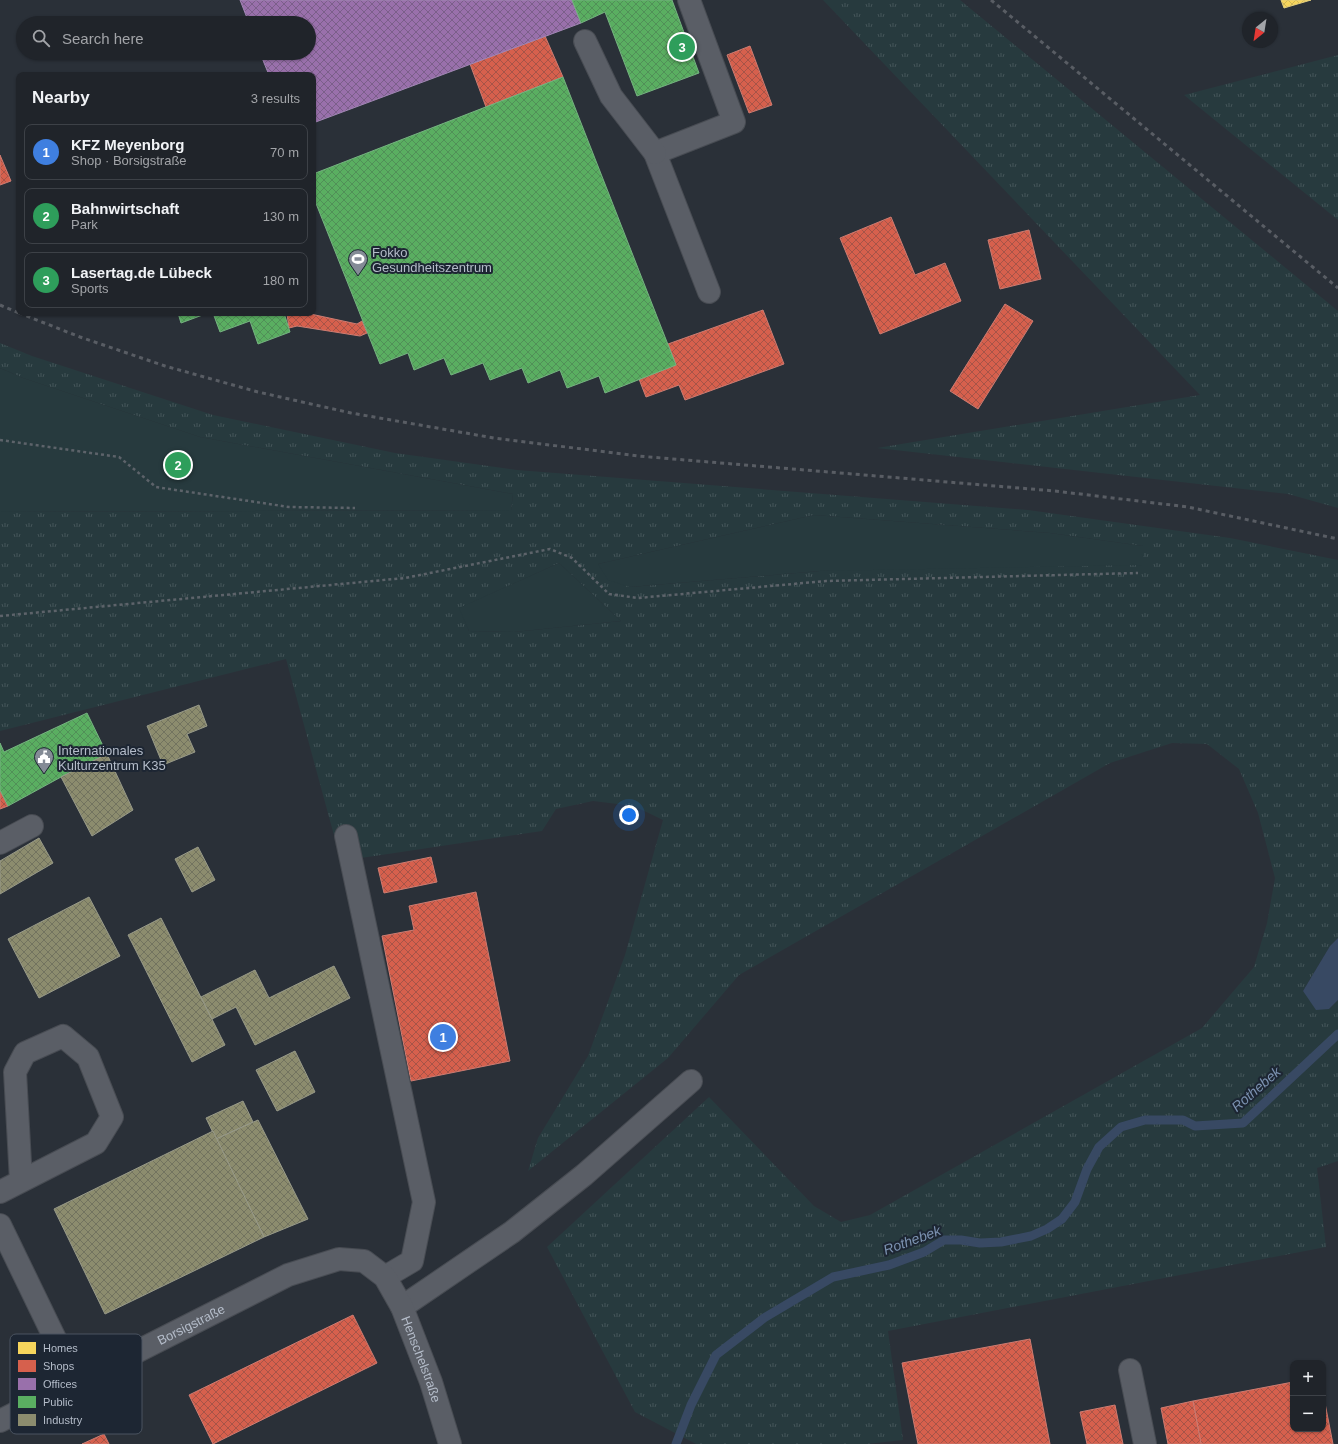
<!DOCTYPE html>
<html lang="en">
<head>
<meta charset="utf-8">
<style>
  :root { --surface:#20242a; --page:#2d3036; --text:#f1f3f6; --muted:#a2a4a8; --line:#3d4147; --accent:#b45309 }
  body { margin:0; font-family:Arial,sans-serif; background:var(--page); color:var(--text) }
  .controls { position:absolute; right:12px; bottom:12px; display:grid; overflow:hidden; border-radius:8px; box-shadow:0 1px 3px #0004 }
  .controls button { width:36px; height:36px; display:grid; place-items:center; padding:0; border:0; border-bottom:1px solid var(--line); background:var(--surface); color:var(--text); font:20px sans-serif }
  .compass { position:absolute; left:1242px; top:12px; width:36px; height:36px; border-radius:50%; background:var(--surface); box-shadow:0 1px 3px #0004; rotate:210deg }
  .you { position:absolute; left:629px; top:815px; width:14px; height:14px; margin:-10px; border:3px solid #fff; border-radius:50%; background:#1a73e8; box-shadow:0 0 0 6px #1a73e833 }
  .badge { display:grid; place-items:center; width:26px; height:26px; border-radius:50%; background:var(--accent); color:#fff; font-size:13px; font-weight:700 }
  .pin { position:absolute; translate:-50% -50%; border:2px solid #fff; box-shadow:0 1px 4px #0006 }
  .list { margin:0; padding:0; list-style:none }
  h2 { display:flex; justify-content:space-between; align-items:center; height:52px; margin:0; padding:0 16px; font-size:17px }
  h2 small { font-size:13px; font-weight:400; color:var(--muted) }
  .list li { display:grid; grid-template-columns:26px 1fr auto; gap:12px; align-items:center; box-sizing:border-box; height:56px; margin:0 8px 8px; padding:0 8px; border:1px solid var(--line); border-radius:8px }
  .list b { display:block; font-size:15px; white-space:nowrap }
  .list p { margin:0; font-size:13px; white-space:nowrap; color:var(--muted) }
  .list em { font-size:13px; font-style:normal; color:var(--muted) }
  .icon { flex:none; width:22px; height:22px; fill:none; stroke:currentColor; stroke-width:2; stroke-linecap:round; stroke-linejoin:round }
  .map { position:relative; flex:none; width:1338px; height:1444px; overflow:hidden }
  .search { position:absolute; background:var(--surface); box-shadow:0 1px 3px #0004; left:16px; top:16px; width:300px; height:44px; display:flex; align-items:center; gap:10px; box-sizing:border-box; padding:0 14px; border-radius:22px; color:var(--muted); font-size:15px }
  .panel { position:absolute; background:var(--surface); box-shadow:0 1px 3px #0004; left:16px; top:72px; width:300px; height:244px; border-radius:8px }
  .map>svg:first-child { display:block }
  .grass { fill:url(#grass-tufts); fill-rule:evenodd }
  .garden { fill:#273a3e }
  .water { fill:#384963 }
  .homes { fill:url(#homes-cross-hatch); stroke:#e2ce7d }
  .shops { fill:url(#shops-cross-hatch); stroke:#cc7c72 }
  .offices { fill:url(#offices-cross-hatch); stroke:#a187b4 }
  .public { fill:url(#public-cross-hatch); stroke:#75b280 }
  .industry { fill:url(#industry-cross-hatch); stroke:#989a89 }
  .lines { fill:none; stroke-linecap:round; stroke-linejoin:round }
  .stream { stroke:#384963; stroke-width:9 }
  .minor-casing { stroke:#484c53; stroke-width:24 }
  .path { stroke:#5d636a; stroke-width:2.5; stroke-dasharray:3 3; stroke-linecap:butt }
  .minor { stroke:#5a5e66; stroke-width:22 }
  .rail { stroke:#595d64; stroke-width:3; stroke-dasharray:4 4; stroke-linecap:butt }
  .labels { text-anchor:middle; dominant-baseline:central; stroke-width:4; stroke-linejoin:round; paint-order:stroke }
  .poi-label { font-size:13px; fill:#b4bcc9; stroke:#1d2633; text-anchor:start }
  .street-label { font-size:13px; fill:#b4bcc9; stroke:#1d2633 }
  .water-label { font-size:14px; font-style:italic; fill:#7c92b1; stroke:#1d2633 }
  .key { fill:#1d2633; stroke:#4a5360; stroke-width:1 }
  .key-label { font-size:11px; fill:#b4bcc9 }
</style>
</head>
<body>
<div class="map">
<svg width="1338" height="1444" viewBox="0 0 1338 1444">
  <defs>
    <pattern id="grass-tufts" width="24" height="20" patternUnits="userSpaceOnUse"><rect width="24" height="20" fill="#273a3e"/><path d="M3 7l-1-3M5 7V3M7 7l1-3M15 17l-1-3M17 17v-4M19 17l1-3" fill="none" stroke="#445559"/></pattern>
    <pattern id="homes-cross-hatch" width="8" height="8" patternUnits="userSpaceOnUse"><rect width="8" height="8" fill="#f6d55c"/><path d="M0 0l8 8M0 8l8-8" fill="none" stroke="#d0b656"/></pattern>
    <pattern id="shops-cross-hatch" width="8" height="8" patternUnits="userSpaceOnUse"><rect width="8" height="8" fill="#d6604d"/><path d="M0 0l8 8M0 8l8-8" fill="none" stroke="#a65448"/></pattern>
    <pattern id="offices-cross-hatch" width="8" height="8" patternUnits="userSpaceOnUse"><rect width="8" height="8" fill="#9970ab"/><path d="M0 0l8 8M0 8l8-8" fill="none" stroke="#7b5f8a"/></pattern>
    <pattern id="public-cross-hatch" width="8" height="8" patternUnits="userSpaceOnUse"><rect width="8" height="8" fill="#5aae61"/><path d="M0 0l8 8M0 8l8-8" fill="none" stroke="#519058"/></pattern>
    <pattern id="industry-cross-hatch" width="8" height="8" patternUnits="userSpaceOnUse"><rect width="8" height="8" fill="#8c8c6e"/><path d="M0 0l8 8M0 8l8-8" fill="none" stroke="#72735f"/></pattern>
  </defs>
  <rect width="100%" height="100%" fill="#2a3038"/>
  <g class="grass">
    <path d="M823,0h137l378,311v197l-50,-14 -411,-46 323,-53z"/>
    <path d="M1338,55v165l-154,-125z"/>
    <path d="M0,343l32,13 181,59 182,38 122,17 511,40 202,28 108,22v378l-8,8 -27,45 26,18 9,-9v161l-21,7 9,79 -438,84 15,109 -36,4h-171l-61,-32 -88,-165 162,-150 105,109 27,16 29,-7 332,-187 52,-61 13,-44 8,-45 -17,-65 -19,-44 -32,-25 -35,-1 -62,20 -371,212 -71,83 -140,113 10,-33 50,-82 37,-101 38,-135 -29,-14 -41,-5 -37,8 -14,22 -201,30 -55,-202 -286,72v-219l511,-2 2,-16 -313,-57 -177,-59 -23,-10zM814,515l236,18 93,13 -323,25 -190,16 -32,-23zM559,563l62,58 -107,11 -45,-1 -9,-23z"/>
  </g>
  <g class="garden">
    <path d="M0,368l23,10 177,59 313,57 -2,16 -511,2z"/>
    <path d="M814,515l236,18 93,13v19l-323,6 -190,16 -22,-7 -10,-16z"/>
    <path d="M559,563l62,58 -107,11 -45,-1 -10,-23z"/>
  </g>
  <path class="water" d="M1338,938v62l-9,9 -13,1 -13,-19 27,-45z"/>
  <path class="homes" d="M1281,0h30l-27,8z"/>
  <g class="shops">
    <path d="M545,36l18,41 -77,30 -16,-43z"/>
    <path d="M750,46l22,59 -23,8 -22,-58z"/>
    <path d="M0,155l11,26 -11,4z"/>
    <path d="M891,217l24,58 30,-12 16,38 -81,33 -40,-96z"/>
    <path d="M1029,230l12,49 -41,10 -12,-49z"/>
    <path d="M1005,304l28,17 -55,88 -28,-18z"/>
    <path d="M763,310l21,54 -99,36 -6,-15 -33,12 -7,-18 37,-14 -8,-21z"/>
    <path d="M289,313h17l51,11 5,-3 5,12 -7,3 -63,-10 -8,2 -2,-14z"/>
    <path d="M0,790l8,16 -8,3z"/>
    <path d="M431,857l6,25 -53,11 -6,-25z"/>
    <path d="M476,892l34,169 -99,20 -29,-145 32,-6 -5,-24z"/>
    <path d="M353,1315l24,48 -164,81 -24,-49z"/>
    <path d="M1030,1339l20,105h-132l-16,-81z"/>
    <path d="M1293,1382v47h30v-36l10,51h-132l-8,-43z"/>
    <path d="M1193,1401l8,43h-33l-7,-36z"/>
    <path d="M1115,1405l8,39h-36l-7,-32z"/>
    <path d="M104,1434l5,10h-27z"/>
  </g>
  <path class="offices" d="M240,0h332l9,23 -268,100v-48h-44l-9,-22h49v-30h-60z"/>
  <g class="public">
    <path d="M572,0h100l27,73 -62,23 -32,-84 -24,11z"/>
    <path d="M563,77l113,288 -71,28 -6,-17 -32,12 -7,-18 -32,13 -6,-15 -32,12 -7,-17 -32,12 -7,-17 -30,12 -6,-17 -28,11 -67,-168v-22z"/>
    <path d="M178,313h30l-27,10z"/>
    <path d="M213,313h71l6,19 -32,12 -8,-23 -30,11z"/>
    <path d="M87,713l20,41 -46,23 -53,29 -8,-16v-47l4,9z"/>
  </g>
  <g class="industry">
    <path d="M199,705l8,21 -20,8 8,18 -32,13 -16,-39z"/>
    <path d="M107,754l26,56 -41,26 -31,-59z"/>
    <path d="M39,838l14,25 -53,31v-33z"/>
    <path d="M198,847l17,33 -23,12 -17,-33z"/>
    <path d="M89,897l31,59 -81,42 -31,-59z"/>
    <path d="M161,918l64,127 -33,17 -64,-127z"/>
    <path d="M334,966l16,32 -95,47 -19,-38 -24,12 -11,-22 54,-27 14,28z"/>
    <path d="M295,1051l20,41 -38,19 -21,-41z"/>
    <path d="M243,1101l10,21 -37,17 -10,-21z"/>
    <path d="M258,1120l50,99 -44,18 -48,-98z"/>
    <path d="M213,1131l51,106 -159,77 -51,-105z"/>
  </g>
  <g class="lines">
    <path class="stream" d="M676,1444l15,-39 25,-50 48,-37 69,-41 56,-12 35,-13 20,-12h17l19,3 21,-1 30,-6 16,-7 15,-10 13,-17 12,-33 12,-22 22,-20 24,-7h38l12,6 48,-3 95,-89"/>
    <g class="minor-casing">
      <g id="minor">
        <path d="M689,0l45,122 -79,31 54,139"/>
        <path d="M585,41l26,55 44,57"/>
        <path d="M346,836l78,366 -12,59 -27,16"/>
        <path d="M0,843l32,-17"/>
        <path d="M0,1192l96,-49 16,-26 -24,-60 -25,-21 -38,17 -10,19 6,109"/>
        <path d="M0,1225l76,157"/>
        <path d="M402,1307l110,-75 72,-57 107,-94"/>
        <path d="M1130,1370l15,74"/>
        <path id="s1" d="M0,1421l288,-146 51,-16 25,2 21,16 17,30 29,75 19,62"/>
      </g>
    </g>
    <g class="path">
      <path d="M0,440l119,17 37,30 133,20 66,1"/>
      <path d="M0,616l405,-38 145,-29 22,9 37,36 29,4 188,-17 312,-8"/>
    </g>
    <use href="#minor" class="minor"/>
    <g class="rail">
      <path d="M991,0l347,288"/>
      <path d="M0,305l19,8"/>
      <path d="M19,313l61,24 85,29 93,26 93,21 143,25 144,18 417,35 133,16 150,32"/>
    </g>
  </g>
  <defs>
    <g id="stadium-pin" transform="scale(1)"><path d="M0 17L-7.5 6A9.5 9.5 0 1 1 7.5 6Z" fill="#848b96" stroke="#1d2633"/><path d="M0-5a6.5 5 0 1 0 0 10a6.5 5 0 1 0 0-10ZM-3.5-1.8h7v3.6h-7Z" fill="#fff"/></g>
    <g id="civic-pin" transform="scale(1)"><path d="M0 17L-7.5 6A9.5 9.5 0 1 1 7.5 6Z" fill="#848b96" stroke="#1d2633"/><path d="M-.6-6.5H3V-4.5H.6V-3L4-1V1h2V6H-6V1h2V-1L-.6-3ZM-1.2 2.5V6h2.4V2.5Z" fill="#fff"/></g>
  </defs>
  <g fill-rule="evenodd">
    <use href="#stadium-pin" x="358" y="259"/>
    <use href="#civic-pin" x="44" y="757"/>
  </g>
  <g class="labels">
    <g class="poi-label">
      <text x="372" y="252">Fokko<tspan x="372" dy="15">Gesundheitszentrum</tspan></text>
      <text x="58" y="750">Internationales<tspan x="58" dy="15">Kulturzentrum K35</tspan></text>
    </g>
    <g class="street-label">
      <text stroke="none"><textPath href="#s1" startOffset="214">Borsigstraße</textPath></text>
      <text stroke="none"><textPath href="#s1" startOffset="518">Henschelstraße</textPath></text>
    </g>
    <g class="water-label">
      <text transform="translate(1256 1089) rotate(-41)">Rothebek</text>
      <text transform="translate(912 1240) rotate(-20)">Rothebek</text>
    </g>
  </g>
  <rect x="10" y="1334" width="132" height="100" rx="6" class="key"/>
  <rect x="18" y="1342" width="18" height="12" fill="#f6d55c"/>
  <rect x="18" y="1360" width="18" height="12" fill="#d6604d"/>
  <rect x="18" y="1378" width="18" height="12" fill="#9970ab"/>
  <rect x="18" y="1396" width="18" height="12" fill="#5aae61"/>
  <rect x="18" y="1414" width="18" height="12" fill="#8c8c6e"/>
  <g class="key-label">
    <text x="43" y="1352">Homes</text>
    <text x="43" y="1370">Shops</text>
    <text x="43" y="1388">Offices</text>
    <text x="43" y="1406">Public</text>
    <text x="43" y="1424">Industry</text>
  </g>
</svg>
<div class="controls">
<button>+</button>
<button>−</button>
</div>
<svg class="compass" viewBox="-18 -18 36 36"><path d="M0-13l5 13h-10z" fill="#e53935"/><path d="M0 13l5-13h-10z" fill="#a2a4a8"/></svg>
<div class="you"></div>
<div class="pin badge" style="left:443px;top:1037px;background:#3f7fe0">1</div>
<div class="pin badge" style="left:178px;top:465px;background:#2e9e5b">2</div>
<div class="pin badge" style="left:682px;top:47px;background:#2e9e5b">3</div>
<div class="search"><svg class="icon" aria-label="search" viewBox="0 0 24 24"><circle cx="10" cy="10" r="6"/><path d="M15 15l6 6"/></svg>Search here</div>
<section class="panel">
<h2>Nearby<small>3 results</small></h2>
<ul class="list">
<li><span class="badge" style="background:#3f7fe0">1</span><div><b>KFZ Meyenborg</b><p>Shop · Borsigstraße</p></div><em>70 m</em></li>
<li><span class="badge" style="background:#2e9e5b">2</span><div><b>Bahnwirtschaft</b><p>Park</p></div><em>130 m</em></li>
<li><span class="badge" style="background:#2e9e5b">3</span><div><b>Lasertag.de Lübeck</b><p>Sports</p></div><em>180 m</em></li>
</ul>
</section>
</div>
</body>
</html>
